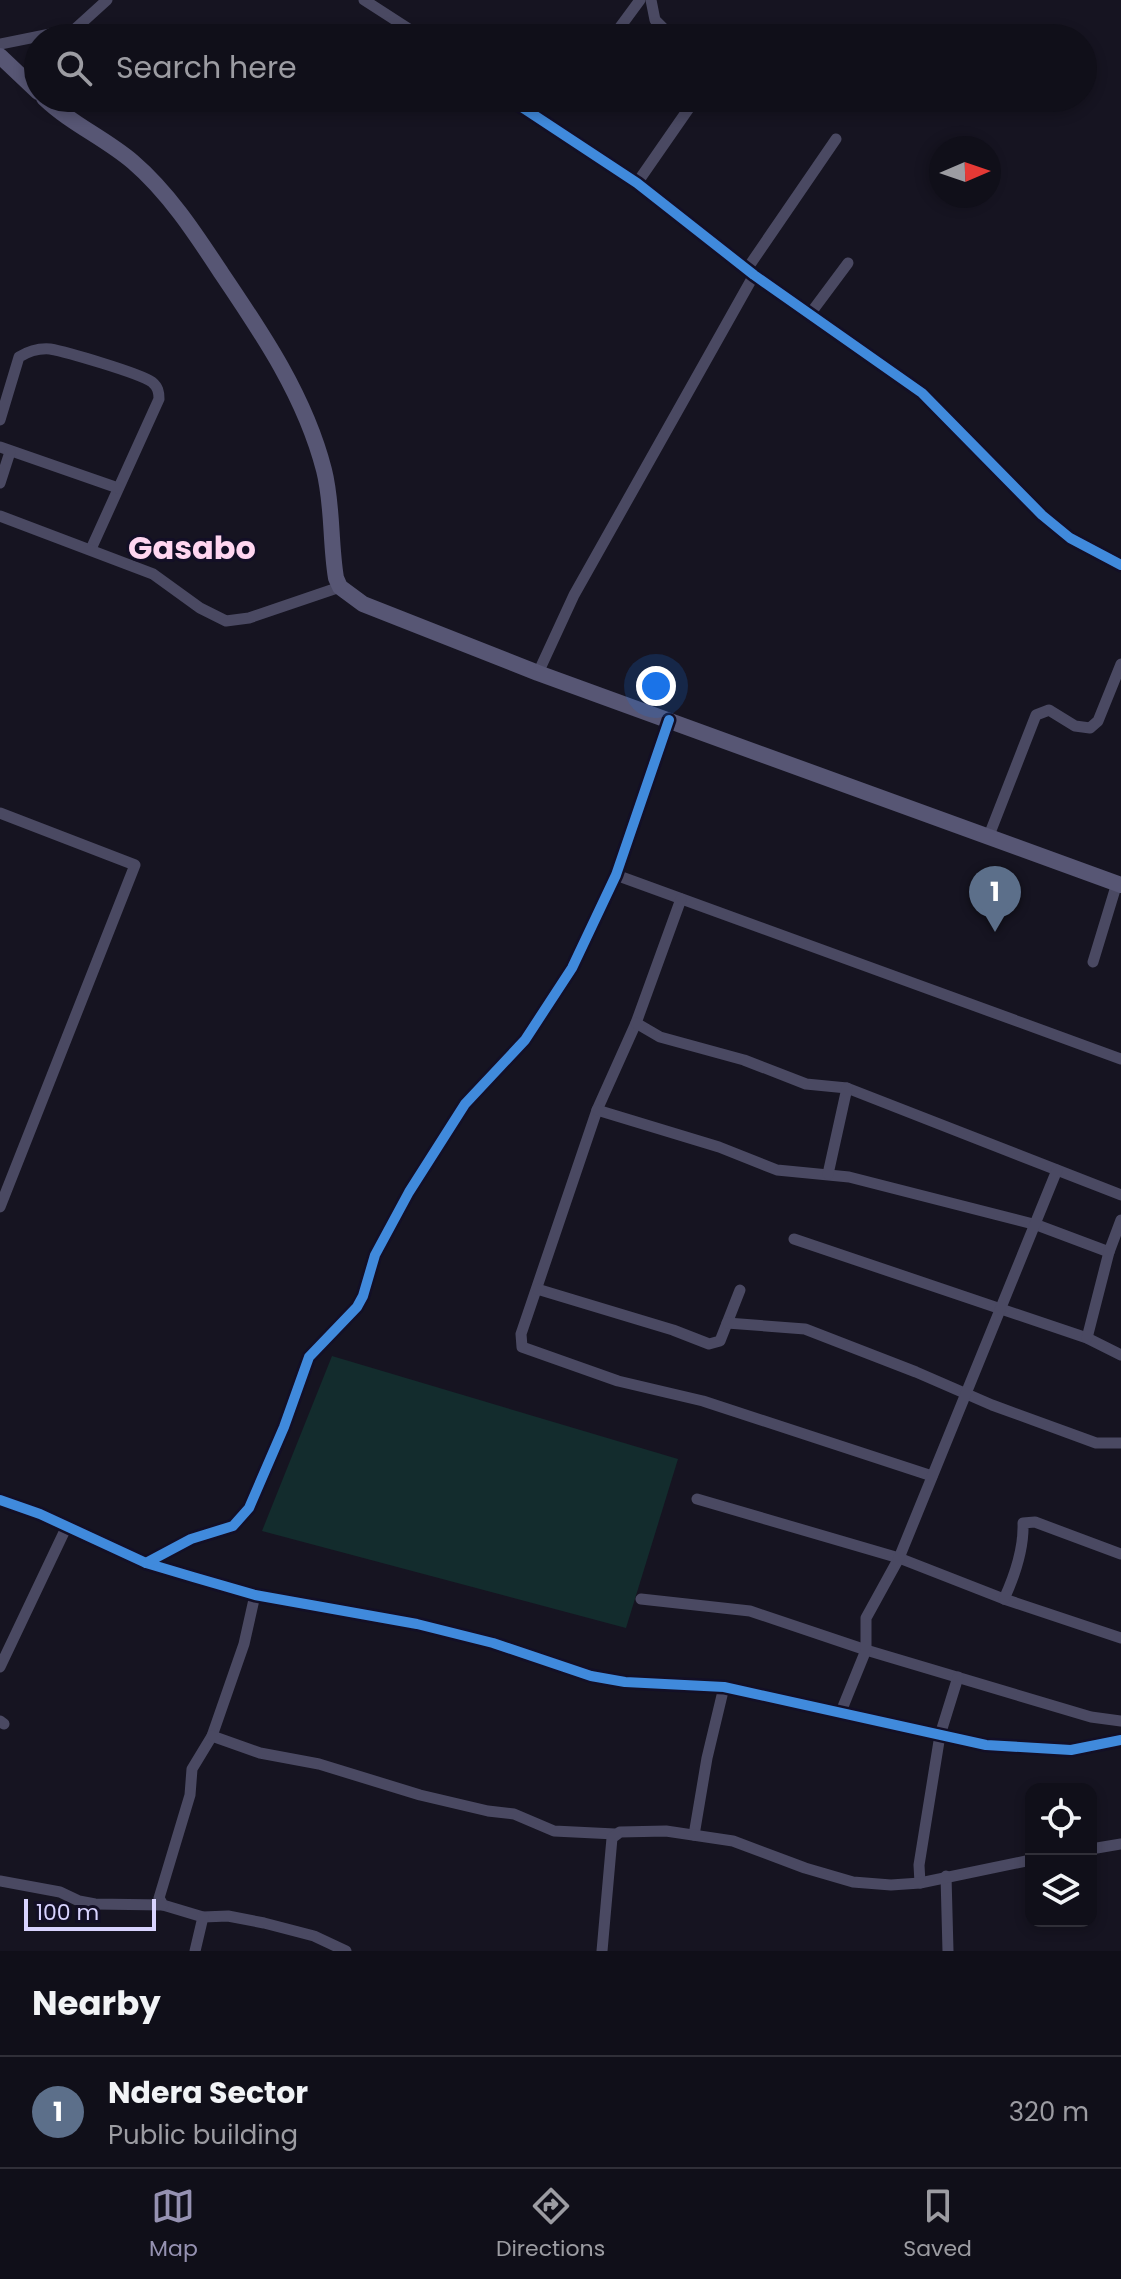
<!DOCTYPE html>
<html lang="en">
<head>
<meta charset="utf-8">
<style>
  :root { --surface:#100f19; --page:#1e1d26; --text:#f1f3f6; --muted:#9c9ca2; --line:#302f38; --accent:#9591b1 }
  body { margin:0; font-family:Poppins,sans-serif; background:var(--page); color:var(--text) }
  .controls { position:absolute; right:24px; bottom:24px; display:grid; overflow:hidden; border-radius:16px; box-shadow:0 4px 12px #0003 }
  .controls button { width:72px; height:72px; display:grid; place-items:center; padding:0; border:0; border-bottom:2px solid var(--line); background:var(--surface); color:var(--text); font:40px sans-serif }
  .compass { position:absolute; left:929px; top:136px; width:72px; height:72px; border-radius:50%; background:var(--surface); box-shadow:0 4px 12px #0003; rotate:88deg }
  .scale { position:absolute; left:24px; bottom:20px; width:132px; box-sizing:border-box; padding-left:8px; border:4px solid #d9d4ff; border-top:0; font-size:22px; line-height:28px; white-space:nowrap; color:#d9d4ff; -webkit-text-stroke:6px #130f26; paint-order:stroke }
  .you { position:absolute; left:656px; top:686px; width:28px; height:28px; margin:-20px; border:6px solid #fff; border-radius:50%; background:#1a73e8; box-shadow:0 0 0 12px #1a73e833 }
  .badge { display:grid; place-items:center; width:52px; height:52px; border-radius:50%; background:var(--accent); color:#fff; font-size:26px; font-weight:700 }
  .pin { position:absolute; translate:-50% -66px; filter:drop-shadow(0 2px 4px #0008) }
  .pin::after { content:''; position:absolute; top:42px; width:28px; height:24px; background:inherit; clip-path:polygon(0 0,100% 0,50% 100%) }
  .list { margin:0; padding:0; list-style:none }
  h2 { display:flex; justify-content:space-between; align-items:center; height:104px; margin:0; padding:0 32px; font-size:34px }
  h2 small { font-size:26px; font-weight:400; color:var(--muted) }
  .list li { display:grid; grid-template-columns:52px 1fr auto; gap:24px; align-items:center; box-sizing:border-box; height:112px; padding:0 32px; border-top:2px solid var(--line) }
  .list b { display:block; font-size:30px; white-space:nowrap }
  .list p { margin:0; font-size:26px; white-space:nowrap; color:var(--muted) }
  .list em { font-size:26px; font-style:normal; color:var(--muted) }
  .icon { flex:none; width:44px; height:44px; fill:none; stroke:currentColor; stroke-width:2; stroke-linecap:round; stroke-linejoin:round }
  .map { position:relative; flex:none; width:1121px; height:1951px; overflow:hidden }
  .search { position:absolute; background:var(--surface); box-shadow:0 4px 12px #0003; left:24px; right:24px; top:24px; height:88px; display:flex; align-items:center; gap:20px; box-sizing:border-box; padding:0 28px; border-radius:44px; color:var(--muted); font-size:30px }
  .sheet { height:216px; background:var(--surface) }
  nav { display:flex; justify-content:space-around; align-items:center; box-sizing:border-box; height:112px; border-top:2px solid var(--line); background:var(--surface); font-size:22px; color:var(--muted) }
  nav a { display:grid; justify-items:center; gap:4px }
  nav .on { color:var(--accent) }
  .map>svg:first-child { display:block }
  .green { fill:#132c2d }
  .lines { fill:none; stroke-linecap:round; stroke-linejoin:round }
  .street { stroke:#4a4962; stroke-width:11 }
  .secondary { stroke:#575674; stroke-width:16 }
  .cycleway-casing { stroke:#130f26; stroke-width:15 }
  .cycleway { stroke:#408adc; stroke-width:10 }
  .labels { text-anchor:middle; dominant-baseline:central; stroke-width:6; stroke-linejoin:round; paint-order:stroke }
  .district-label { font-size:32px; font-weight:bold; fill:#ffd6f0; stroke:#130f26 }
</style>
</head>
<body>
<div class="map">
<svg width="1121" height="1951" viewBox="0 0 1121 1951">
  <rect width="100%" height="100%" fill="#161421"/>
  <path class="green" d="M332,1356l346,103 -52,169 -364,-97z"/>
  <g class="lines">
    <g class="street">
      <path d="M364,0l59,38"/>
      <path d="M651,0l4,20 18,18"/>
      <path d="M612,38l28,-38"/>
      <path d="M0,44l75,-15 32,-29"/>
      <path d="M508,98l129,85 117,92 168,118 120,122 28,23 51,27"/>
      <path d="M637,183l59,-85"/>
      <path d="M747,269l89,-130"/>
      <path d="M810,314l38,-51"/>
      <path d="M0,420l19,-63c10,-6 19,-9 31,-8 17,3 89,24 102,33 6,5 7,10 7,17l-68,150"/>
      <path d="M0,447l118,41"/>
      <path d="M0,483l10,-31"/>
      <path d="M0,516l153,58 47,34 26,13 23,-3 91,-31"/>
      <path d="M538,673l36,-78 180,-320"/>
      <path d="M0,813l135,52 -135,342"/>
      <path d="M988,838l48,-123 13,-5 26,16 15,2 8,-7 23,-57"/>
      <path d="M616,875l505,184"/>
      <path d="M681,899l-45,124 -39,87 -76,224 1,13 96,34 85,20 229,75"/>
      <path d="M1093,962l24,-79"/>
      <path d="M636,1023l24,14 84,23 62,24 41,4 274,107"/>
      <path d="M597,1110l122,37 58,23 72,7 188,48 72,27"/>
      <path d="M828,1174l19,-86"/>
      <path d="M794,1239l293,99 34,17"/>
      <path d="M537,1289l136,41 36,14 11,-3 20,-51"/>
      <path d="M727,1323l78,6 111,43 76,33 104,38h25"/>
      <path d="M1087,1338l22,-86 12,-32"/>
      <path d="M697,1499l202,59 105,41 117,39"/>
      <path d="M0,1500l40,14 106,49 47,14 62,18 162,29 76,19 98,33 34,6 99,5 262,58 85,5 50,-10"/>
      <path d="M146,1563l45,-24 42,-13 16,-18 35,-81 25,-70 48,-50 6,-11 12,-41 34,-63 56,-88 60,-64 47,-72 44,-93 53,-155"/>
      <path d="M255,1595l-11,49 -32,92 -20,33 -2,26 -31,103 4,7 40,12 25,-1 36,7 50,13 32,15"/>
      <path d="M641,1599l109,12 116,39 225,67 30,4"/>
      <path d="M1004,1599c11,-24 20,-50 19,-76l12,-1 86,32"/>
      <path d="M0,1667l67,-141"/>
      <path d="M840,1714l26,-64v-32l33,-60 158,-388"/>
      <path d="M0,1721l4,3"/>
      <path d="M212,1736l48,17 59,11 101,31 68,16 26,3 40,17 61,3"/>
      <path d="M694,1835l13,-77 17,-71"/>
      <path d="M1091,1849l30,-5"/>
      <path d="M946,1876l2,75"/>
      <path d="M0,1881l60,11 19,9 16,3 68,1"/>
      <path d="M920,1883l-1,-18 21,-130 18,-58"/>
      <path d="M195,1951l8,-34"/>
      <path d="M602,1951l10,-113 8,-6 46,-1 67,10 72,27 48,14 38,3 29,-2 111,-23"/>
    </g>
    <g class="secondary">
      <path d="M0,56l38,36"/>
      <path d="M44,98c27,26 61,40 89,64 35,30 62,71 87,109 42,62 85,125 104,199 9,35 6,72 12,108l4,9 23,17 175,69 583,212"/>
    </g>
    <g class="cycleway-casing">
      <g id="cycleway">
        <path d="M508,98l129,85 117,92 168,118 120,122 28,23 51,27"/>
        <path d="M0,1500l40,14 106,49 47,14 62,18 162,29 76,19 98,33 34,6 99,5 262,58 85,5 50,-10"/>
        <path d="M146,1563l45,-24 42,-13 16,-18 35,-81 25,-70 48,-50 6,-11 12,-41 34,-63 56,-88 60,-64 47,-72 44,-93 53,-155"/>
      </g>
    </g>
    <use href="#cycleway" class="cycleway"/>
  </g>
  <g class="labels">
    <g class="district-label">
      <text x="192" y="547">Gasabo</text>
    </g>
  </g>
</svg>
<div class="controls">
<button><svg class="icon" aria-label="locate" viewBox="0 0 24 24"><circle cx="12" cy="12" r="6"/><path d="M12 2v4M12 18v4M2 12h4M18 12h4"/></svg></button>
<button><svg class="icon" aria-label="layers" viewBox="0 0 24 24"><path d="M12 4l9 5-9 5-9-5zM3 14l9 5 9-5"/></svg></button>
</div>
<svg class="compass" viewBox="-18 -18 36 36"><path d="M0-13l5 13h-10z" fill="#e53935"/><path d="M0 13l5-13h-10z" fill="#9c9ca2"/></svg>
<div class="scale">100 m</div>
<div class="you"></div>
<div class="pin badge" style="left:995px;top:932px;background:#5c6f8a">1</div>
<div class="search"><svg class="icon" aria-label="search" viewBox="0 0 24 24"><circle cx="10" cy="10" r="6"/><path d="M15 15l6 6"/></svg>Search here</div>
</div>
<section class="sheet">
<h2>Nearby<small></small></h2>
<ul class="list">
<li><span class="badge" style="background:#5c6f8a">1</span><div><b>Ndera Sector</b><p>Public building</p></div><em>320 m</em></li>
</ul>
</section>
<nav>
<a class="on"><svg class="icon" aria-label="map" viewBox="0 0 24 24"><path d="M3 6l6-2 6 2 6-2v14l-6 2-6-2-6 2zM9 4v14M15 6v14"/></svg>Map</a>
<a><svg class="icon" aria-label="directions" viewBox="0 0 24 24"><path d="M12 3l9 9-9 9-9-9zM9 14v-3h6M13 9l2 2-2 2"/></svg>Directions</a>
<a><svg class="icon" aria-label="saved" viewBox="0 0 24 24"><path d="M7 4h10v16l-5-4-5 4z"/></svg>Saved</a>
</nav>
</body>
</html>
